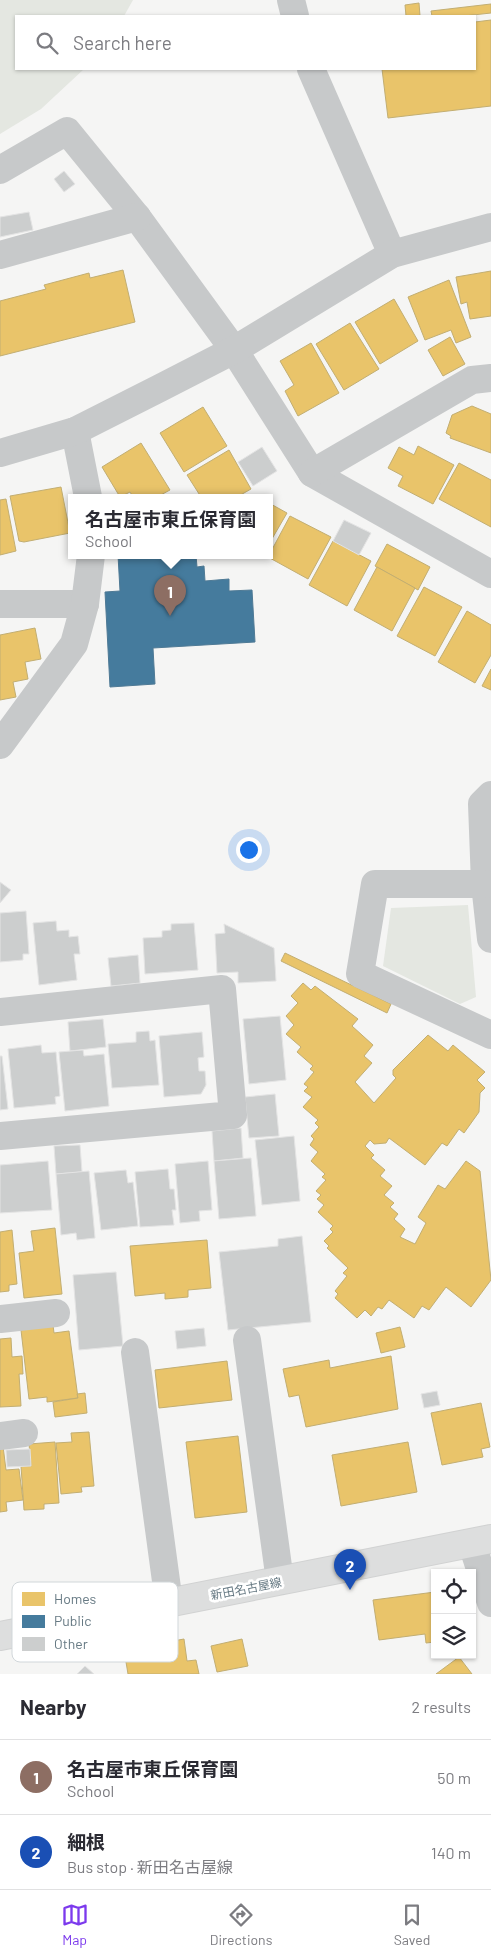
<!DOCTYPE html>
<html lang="en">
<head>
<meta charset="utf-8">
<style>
  :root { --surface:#fff; --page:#f2f2f3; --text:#2b2b33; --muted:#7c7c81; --line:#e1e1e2; --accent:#7c3aed }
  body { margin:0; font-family:Barlow,"Noto Sans JP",sans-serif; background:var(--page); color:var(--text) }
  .controls { position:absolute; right:15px; bottom:15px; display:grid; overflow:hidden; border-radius:0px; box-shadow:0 1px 4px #0004 }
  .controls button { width:45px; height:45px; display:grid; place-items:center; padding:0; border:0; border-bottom:1px solid var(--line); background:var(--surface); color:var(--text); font:25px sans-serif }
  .you { position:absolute; left:248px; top:849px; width:18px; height:18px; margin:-12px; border:4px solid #fff; border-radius:50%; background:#1a73e8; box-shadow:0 0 0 8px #1a73e833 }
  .badge { display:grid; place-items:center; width:32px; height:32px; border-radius:50%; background:var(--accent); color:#fff; font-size:16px; font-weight:700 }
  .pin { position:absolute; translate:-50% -41px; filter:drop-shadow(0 1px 2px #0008) }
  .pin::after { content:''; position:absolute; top:26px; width:18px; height:15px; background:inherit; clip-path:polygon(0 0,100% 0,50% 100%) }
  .popup { position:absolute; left:68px; top:494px; width:205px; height:65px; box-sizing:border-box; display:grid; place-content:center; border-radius:0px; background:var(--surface); filter:drop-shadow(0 1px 4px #0005); font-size:16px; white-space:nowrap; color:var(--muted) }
  .popup b { font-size:19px; color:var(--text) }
  .popup::after { content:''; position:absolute; left:50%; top:100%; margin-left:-10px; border:10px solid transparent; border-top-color:var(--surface) }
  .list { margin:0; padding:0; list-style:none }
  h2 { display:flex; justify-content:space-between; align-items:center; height:65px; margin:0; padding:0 20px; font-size:21px }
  h2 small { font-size:16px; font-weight:400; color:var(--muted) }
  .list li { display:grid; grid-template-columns:32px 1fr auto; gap:15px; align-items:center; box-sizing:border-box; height:75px; padding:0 20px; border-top:1px solid var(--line) }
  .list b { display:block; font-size:19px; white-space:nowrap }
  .list p { margin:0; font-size:16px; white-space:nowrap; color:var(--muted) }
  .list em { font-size:16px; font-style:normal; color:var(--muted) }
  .icon { flex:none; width:28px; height:28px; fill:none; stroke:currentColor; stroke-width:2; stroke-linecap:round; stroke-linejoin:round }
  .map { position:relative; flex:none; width:491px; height:1674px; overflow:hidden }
  .search { position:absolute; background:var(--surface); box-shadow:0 1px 4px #0004; left:15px; right:15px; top:15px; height:55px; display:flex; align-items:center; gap:12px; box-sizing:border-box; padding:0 18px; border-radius:0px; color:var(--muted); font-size:19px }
  .sheet { height:215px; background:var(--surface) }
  nav { display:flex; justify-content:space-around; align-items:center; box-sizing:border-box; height:70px; border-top:1px solid var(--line); background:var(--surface); font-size:14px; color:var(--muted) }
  nav a { display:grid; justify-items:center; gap:2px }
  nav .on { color:var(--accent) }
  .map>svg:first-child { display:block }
  .green { fill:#e4e7e1 }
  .homes { fill:#e9c46a; stroke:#c2ae72 }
  .public { fill:#457b9d; stroke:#4f7a95 }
  .building { fill:#cccece; stroke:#e4e4e4 }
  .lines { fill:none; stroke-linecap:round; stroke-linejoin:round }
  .major-casing { stroke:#d1d2d2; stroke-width:30 }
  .minor { stroke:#c7c9ca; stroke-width:28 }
  .major { stroke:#dddede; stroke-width:28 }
  .labels { text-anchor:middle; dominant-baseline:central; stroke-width:5; stroke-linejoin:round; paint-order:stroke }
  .street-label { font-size:12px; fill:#667983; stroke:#fff }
  .key { fill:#fff; stroke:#d1d7da; stroke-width:1 }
  .key-label { font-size:14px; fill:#667983 }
</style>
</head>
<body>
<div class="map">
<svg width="491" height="1674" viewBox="0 0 491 1674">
  <rect width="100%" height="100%" fill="#f5f5f4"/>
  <g class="green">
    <path d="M0,0h133l-9,16h-108v53h68l-43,40 -41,25z"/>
    <path d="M468,905l8,92 -16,7 -77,-38 8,-58z"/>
  </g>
  <g class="homes">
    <path d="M419,3l1,13h-14l-1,-11z"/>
    <path d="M491,4v9l-27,3h-32l-1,-5z"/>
    <path d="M491,20v86l-103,12 -6,-49h93v-47z"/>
    <path d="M123,270l12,52 -135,34v-55l46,-12 -2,-4 45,-12 1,5z"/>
    <path d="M491,271v45l-21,3 -3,-17 -6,2 -5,-27z"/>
    <path d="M449,280l22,57 -15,6 -5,-13 -26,10 -17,-43z"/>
    <path d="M394,299l24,42 -38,23 -25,-42z"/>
    <path d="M350,323l29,46 -35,21 -28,-46z"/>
    <path d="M450,337l15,27 -22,12 -15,-26z"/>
    <path d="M311,343l28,50 -41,23 -13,-25 9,-6 -14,-24z"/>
    <path d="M472,406l19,8v39l-41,-15 1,-2 -5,-3 6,-18z"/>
    <path d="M203,407l24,39 -43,26 -24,-39z"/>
    <path d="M141,443l29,47 -13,7h-24l-3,-5 -10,5 -18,-30z"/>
    <path d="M418,446l36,19 -21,39 -35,-18 5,-10 -15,-8 11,-21 15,8z"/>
    <path d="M229,450l22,39 -14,8h-36l-14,-22z"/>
    <path d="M459,463l32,17v47l-52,-28z"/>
    <path d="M61,487l9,46 -46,9 -5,-1 -9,-45z"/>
    <path d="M6,499l10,52 -16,4v-55z"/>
    <path d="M269,503l18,10 -18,31z"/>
    <path d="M290,516l41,21 -23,42 -40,-22z"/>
    <path d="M333,541l38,20 -24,45 -38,-21z"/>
    <path d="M387,544l43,23 -12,23 -43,-24z"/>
    <path d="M377,567l38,21 -23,43 -38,-21z"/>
    <path d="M424,587l38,20 -27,49 -38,-20z"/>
    <path d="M467,611l24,14v30l-16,28 -37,-21z"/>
    <path d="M35,628l6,31 -16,3 3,17 -15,3 3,15 -16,3v-65z"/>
    <path d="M491,669v21l-9,-4z"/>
    <path d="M285,953l106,51 -4,9 -106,-52z"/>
    <path d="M303,983l8,7 4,-4 43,33 -6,7 21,19 -9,11 8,7 -17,19 19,21 22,-25 -3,-3v-5l35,-35 20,16 5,-6 32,27 -8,8 8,8 -5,5 -1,19 -15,21 -5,-4 -12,17 -5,-3 -17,22 -36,-27 -3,5 -12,1 -4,-4 -5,6 9,9 -3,3 14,12 -5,6 12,10 -8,9 10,8 -4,4 8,7 -4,5 11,10 -5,8 15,7 11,-21 -8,-6 20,-32 7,4 21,-28 14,10 11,109 -20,27 -25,-20 -17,23 -7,-4 -8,12 -25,-18 -7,9 -4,-2 -7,9 -6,-6 -8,8 -22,-20 3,-4 -3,-3 12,-15 -4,-3 5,-5 -21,-20 2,-2 -5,-5 9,-9 -3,-3 3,-3 -15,-14 6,-7 -7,-6 4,-4 -5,-4 10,-11 -4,-3 3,-3 -14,-13 7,-9 -8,-7 4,-6 -3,-3 8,-9 -4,-4 3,-3 -15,-13 9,-10 -8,-6 4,-4 -4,-3 10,-12 -4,-3 3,-3 -16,-14 4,-5 -15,-13 8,-9 -8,-9 12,-13 -7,-7z"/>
    <path d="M55,1228l7,66 -38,4 -5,-45 15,-2 -3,-20z"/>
    <path d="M12,1230l5,54 -8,1v6l-9,1v-60z"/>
    <path d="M207,1240l4,48 -23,2v7l-23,2v-6l-30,3 -5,-50z"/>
    <path d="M53,1325l1,8 15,-2 9,67 -31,4v-5l-18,2 -8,-69z"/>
    <path d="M400,1327l5,20 -24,6 -5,-20z"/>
    <path d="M11,1338l1,19 10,-1 1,18h-4l2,32 -21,1v-68z"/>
    <path d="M391,1356l7,53 -92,18 -7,-32 -10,2 -6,-28 46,-9 1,8z"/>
    <path d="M227,1361l5,39 -73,8 -4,-38z"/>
    <path d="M85,1393l2,20 -32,4 -2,-15 25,-4 -1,-4z"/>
    <path d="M481,1403l9,44 -9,2 2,8 -41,8 -11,-52z"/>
    <path d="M89,1432l5,54 -13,1 1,5 -21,2 -5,-51 16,-1 -1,-9z"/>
    <path d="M238,1436l9,76 -52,6 -9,-76z"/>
    <path d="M55,1442l4,61 -15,1v5l-20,1 -3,-44h10l-2,-22z"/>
    <path d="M408,1442l9,50 -76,14 -9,-51z"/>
    <path d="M0,1446h3l3,24 13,-1 4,31 -17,2 1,9 -7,1z"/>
    <path d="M435,1592v50l-9,1 -1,-9 -46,6 -6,-40z"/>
    <path d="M184,1639l3,22 9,-1 3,14h-71l-4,-24z"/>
    <path d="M242,1639l6,27 -31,6 -6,-26z"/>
    <path d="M459,1657l13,17h-36z"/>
  </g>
  <path class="public" d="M118,555h78l1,12 7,-1 1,15 24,-2v12l23,-1 3,52 -102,6 2,36 -45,3 -5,-95 15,-1z"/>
  <g class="building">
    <path d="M64,171l11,13 -11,8 -10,-13z"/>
    <path d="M29,212l4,18 -33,7v-20z"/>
    <path d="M262,447l15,24 -24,15 -15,-24z"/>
    <path d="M344,520l27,13 -12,22 -26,-14z"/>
    <path d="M0,882l11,8 -11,13z"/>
    <path d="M26,911l3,43h-6v6l-23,2v-49z"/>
    <path d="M56,921l1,10 12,-1v7l9,-1 2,18h-6l3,26 -38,5 -6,-62z"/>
    <path d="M194,923l4,47 -53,4 -2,-36 19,-1v-6l9,-1v-6z"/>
    <path d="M224,924l50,24 2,33 -38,2v-11l-21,1 -2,-39 10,-1z"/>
    <path d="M138,955l2,28 -29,3 -3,-28z"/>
    <path d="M280,1016l6,64 -37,4 -6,-65z"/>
    <path d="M103,1019l3,28 -36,4 -2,-29z"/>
    <path d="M149,1031l1,10 5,-1 4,45 -47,3 -4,-44 28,-2v-10z"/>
    <path d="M202,1032l2,25 -6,1 1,13h6l1,14 -5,9 -37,3 -5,-61z"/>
    <path d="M41,1045l1,8 14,-1 4,44 -5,1 1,7 -42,4 -6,-59z"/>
    <path d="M83,1050l1,6 20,-2 5,52 -44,5 -6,-59z"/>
    <path d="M0,1056h2l6,53 -8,1z"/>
    <path d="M275,1094l4,42 -30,2 -4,-41z"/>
    <path d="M241,1128l2,30 -29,3 -2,-30z"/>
    <path d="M294,1136l6,65 -38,4 -7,-65z"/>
    <path d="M80,1145l2,27 -26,2 -2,-28z"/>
    <path d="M251,1158l5,58 -37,3 -5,-58z"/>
    <path d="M48,1161l4,49 -52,3v-48z"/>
    <path d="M208,1161l4,49 -13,1 1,10 -20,2 -5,-59z"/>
    <path d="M168,1169l2,20h4l2,21h-4l2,15 -34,2 -5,-55z"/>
    <path d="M126,1170l2,13 5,-1 5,44 -37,4 -7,-57z"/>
    <path d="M89,1171l6,67 -18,2 -1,-7 -15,2 -5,-61z"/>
    <path d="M302,1236l9,86 -83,8 -9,-78 59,-6v-7z"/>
    <path d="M116,1272l7,74 -44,4 -6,-75z"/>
    <path d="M204,1328l2,18 -29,3 -2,-18z"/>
    <path d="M437,1391l3,14 -16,3 -3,-14z"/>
    <path d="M30,1449l1,17 -24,1 -1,-17z"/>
    <path d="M85,1666l9,8h-17z"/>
  </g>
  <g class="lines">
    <g class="major-casing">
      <path id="major" d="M0,1636l491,-97"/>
    </g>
    <g class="minor">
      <path d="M291,0l4,16"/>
      <path d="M311,69l81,185"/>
      <path d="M0,170l67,-39 70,86 97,133 78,123 179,101"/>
      <path d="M0,255l137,-38"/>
      <path d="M75,431l13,66"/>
      <path d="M0,453l75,-22 85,-43 74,-38 158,-96 99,-27"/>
      <path d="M312,473l160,-93 19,-2"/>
      <path d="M0,604h85"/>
      <path d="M0,745l74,-101 11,-40 6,-49"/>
      <path d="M491,795l-9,9 3,80 6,55"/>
      <path d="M485,884h-110l-15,90 131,61"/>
      <path d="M0,1012l222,-23 11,126 -233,21"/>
      <path d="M0,1319l56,-6"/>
      <path d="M247,1340l33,241"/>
      <path d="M135,1352l34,251"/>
      <path d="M0,1436l24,-3"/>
      <path d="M472,1544l19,59"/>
    </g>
    <use href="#major" class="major"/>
  </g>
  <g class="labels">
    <g class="street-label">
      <text transform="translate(246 1588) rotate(-11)">新田名古屋線</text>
    </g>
  </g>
  <rect x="12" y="1582" width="166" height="80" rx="8" class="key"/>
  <rect x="22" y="1592" width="23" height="14" fill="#e9c46a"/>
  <rect x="22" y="1615" width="23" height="13" fill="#457b9d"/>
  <rect x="22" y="1637" width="23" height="14" fill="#cccece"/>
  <g class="key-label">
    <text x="54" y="1604">Homes</text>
    <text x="54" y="1626">Public</text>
    <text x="54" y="1649">Other</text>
  </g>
</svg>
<div class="controls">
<button><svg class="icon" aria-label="locate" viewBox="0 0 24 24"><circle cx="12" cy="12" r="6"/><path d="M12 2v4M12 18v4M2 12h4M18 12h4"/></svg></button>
<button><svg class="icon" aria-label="layers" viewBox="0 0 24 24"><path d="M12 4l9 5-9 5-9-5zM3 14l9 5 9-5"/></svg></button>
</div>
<div class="you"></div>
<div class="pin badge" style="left:170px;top:616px;background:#8d6e63">1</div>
<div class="popup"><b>名古屋市東丘保育園</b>School</div>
<div class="pin badge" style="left:350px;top:1590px;background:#1a4fb4">2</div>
<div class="search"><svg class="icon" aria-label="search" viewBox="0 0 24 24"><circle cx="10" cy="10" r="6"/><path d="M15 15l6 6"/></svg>Search here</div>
</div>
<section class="sheet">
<h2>Nearby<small>2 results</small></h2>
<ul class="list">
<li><span class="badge" style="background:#8d6e63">1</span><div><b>名古屋市東丘保育園</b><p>School</p></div><em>50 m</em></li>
<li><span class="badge" style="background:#1a4fb4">2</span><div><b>細根</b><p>Bus stop · 新田名古屋線</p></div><em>140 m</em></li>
</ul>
</section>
<nav>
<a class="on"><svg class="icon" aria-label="map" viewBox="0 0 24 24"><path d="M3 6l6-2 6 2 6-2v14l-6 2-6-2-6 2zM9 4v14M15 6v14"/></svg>Map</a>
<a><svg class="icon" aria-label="directions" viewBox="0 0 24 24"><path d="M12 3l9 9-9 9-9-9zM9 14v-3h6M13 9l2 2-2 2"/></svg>Directions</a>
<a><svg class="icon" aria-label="saved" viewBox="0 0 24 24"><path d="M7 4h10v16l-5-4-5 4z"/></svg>Saved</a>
</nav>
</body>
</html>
